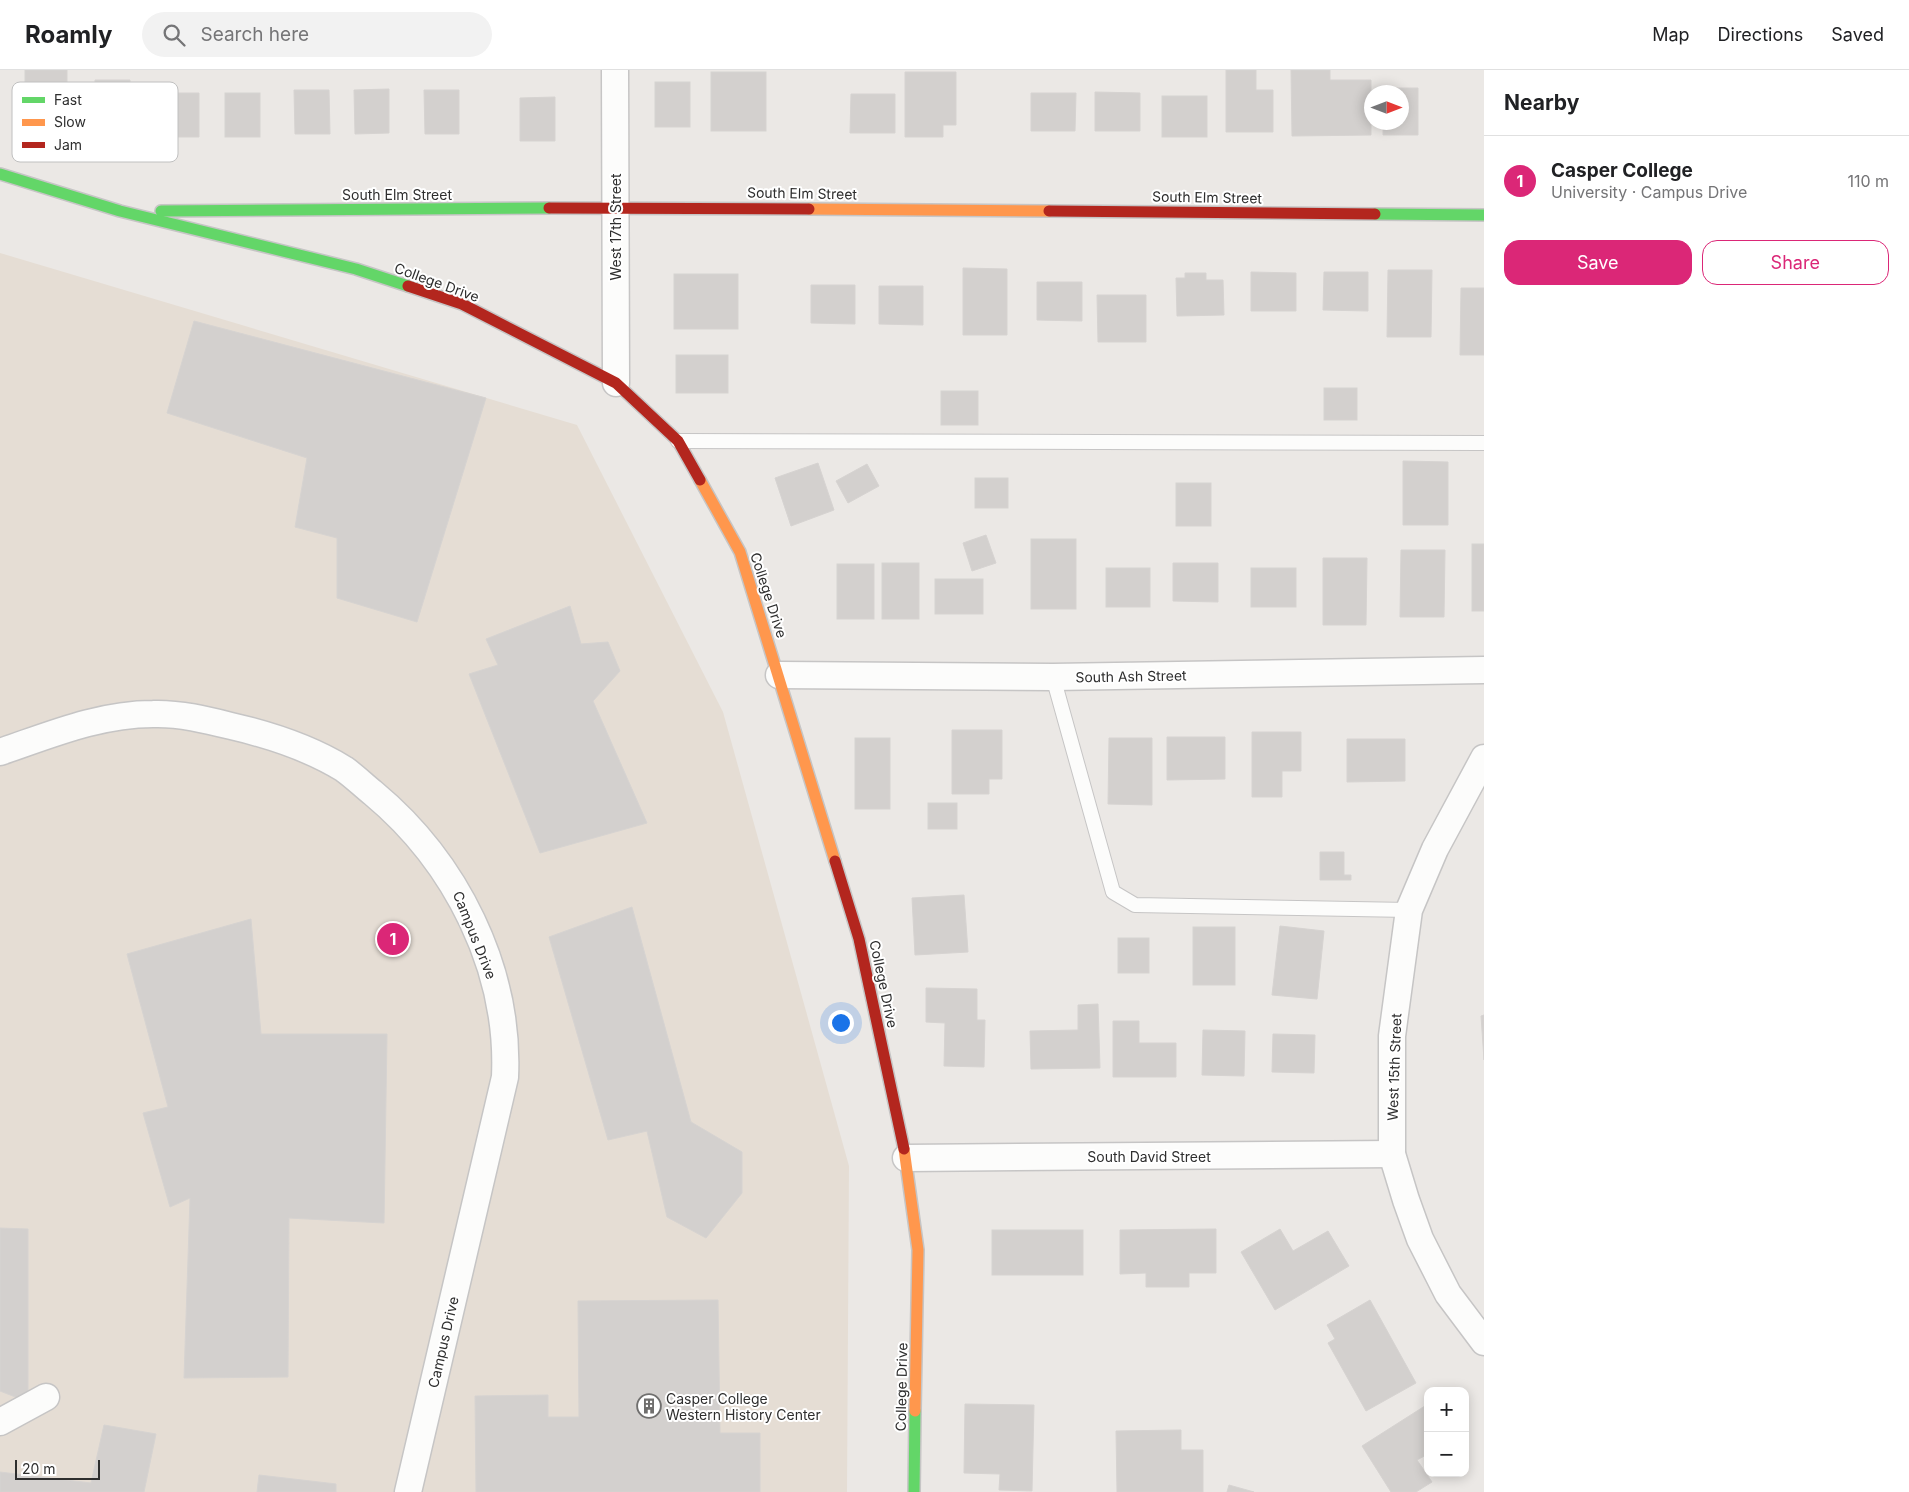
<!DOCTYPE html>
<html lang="en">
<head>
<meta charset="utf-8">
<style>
  :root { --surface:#fff; --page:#f2f2f2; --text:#202124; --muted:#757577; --line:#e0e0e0; --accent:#db2777 }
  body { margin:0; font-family:Inter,sans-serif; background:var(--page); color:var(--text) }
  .controls { position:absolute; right:15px; bottom:15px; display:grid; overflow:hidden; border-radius:10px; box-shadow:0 2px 12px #0003 }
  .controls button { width:45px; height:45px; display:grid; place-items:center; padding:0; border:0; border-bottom:1px solid var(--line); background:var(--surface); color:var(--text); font:25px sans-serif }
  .compass { position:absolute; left:1364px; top:15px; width:45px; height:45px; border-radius:50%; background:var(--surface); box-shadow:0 2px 12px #0003; rotate:90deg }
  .scale { position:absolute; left:15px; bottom:12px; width:85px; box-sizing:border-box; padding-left:5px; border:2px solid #2e2e2e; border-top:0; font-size:14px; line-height:18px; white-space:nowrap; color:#2e2e2e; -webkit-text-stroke:4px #fff; paint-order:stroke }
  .you { position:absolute; left:840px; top:952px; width:18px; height:18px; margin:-12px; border:4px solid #fff; border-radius:50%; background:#1a73e8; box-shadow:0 0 0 8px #1a73e833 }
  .badge { display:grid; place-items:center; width:32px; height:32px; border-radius:50%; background:var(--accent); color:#fff; font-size:16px; font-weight:700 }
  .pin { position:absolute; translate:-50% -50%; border:2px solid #fff; box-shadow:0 1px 5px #0006 }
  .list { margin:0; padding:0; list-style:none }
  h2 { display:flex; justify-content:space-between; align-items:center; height:65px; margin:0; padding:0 20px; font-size:21px }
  h2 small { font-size:16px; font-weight:400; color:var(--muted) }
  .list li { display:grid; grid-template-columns:32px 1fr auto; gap:15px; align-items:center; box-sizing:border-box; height:90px; padding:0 20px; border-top:1px solid var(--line) }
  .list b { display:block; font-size:19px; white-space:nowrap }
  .list p { margin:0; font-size:16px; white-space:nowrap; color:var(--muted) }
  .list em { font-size:16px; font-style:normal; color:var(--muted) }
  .actions { display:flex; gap:10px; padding:15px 20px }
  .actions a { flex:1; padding:11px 0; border:1px solid var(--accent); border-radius:15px; text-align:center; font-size:18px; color:var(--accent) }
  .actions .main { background:var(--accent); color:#fff }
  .icon { flex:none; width:28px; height:28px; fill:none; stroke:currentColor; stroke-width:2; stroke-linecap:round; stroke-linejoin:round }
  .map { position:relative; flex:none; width:1484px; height:1422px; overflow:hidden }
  header { display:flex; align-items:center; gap:30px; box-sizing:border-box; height:70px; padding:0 25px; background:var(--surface); border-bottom:1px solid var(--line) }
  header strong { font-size:24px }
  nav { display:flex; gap:28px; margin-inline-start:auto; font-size:18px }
  .search { width:350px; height:45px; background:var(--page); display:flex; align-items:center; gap:12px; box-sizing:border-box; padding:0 18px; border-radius:28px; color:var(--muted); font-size:19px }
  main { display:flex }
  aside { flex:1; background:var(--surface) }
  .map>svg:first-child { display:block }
  .education { fill:#e5ddd4 }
  .building { fill:#d3d0ce; stroke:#d6d3d1 }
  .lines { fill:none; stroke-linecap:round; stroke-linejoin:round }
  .lane-casing { stroke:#c6c5c5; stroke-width:16 }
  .street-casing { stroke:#c6c5c5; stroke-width:29 }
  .fast-casing { stroke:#c6c5c5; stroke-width:14 }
  .slow-casing { stroke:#c6c5c5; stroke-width:14 }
  .jam-casing { stroke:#c6c5c5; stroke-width:14 }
  .lane { stroke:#fcfcfb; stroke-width:14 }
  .street { stroke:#fcfcfb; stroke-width:26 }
  .fast { stroke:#63d668; stroke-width:11 }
  .slow { stroke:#ff974d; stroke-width:11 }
  .jam { stroke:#b3261e; stroke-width:11 }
  .labels { text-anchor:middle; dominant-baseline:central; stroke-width:4; stroke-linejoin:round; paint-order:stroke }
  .street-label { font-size:14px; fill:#2e2e2e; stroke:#fff }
  .poi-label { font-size:14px; fill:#2e2e2e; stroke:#fff; text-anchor:start }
  .key { fill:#fff; stroke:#c0c0c0; stroke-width:1 }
  .key-label { font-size:14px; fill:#2e2e2e }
</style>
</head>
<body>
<header>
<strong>Roamly</strong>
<div class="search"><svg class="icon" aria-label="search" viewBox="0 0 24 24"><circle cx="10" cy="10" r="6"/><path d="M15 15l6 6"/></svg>Search here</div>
<nav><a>Map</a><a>Directions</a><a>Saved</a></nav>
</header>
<main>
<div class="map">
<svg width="1484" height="1422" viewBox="0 0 1484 1422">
  <rect width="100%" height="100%" fill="#ebe8e5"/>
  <path class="education" d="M0,183l577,172 146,287 126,454 -2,326h-847z"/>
  <g class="building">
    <rect x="25" y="0" width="42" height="43"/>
    <path d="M1226,0h30v20h17v42h-47z"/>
    <path d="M1291,0h39v10h41v55l-79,1z"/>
    <rect x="711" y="2" width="55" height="59"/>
    <path d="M905,2h51v53h-13v12h-38z"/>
    <path d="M95,10h35v43l-35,1z"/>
    <rect x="655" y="12" width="35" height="45"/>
    <path d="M1383,18h35v47h-35v-13h19v-30h-19z"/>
    <path d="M389,19v44l-34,1 -1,-44z"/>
    <path d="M294,20h35l1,44h-35z"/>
    <path d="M424,20h35v44h-34z"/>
    <path d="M1095,22l45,1v38h-45z"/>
    <path d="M164,23h35v44h-34z"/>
    <rect x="225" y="23" width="35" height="44"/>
    <path d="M1031,23h45l-1,38h-44z"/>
    <path d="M851,24h44v39h-45z"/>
    <rect x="1162" y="26" width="45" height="41"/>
    <path d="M555,27v44h-35v-43z"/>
    <path d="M963,198l44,1v66h-44z"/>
    <path d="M1388,200h44l-1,67h-44z"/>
    <path d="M1251,202l45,1v38h-45z"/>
    <path d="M1324,202h44v39l-45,-1z"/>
    <path d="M1185,203h21v7h17l1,35 -47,1 -1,-38h9z"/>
    <rect x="674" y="204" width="64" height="55"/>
    <path d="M1037,212h45v39l-45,-1z"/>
    <path d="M811,215h44v39l-44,-1z"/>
    <path d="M879,216h44v39l-44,-1z"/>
    <path d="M1461,218h23v67h-24z"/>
    <path d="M1097,225h49v47h-48z"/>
    <path d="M194,251l292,77 -69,224 -80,-24v-60l-42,-11 12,-69 -140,-45z"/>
    <rect x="676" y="285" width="52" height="38"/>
    <rect x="1324" y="318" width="33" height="32"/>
    <rect x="941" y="321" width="37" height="34"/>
    <path d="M1403,391l45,1v63h-45z"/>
    <path d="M818,393l16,47 -43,16 -16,-48z"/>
    <path d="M867,394l12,22 -31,17 -12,-22z"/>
    <rect x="975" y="408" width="33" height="30"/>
    <rect x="1176" y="413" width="35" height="43"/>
    <path d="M986,465l10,28 -24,8 -9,-28z"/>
    <rect x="1031" y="469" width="45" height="70"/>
    <rect x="1472" y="474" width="12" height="67"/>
    <path d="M1401,480h44l-1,67h-44z"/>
    <path d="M1323,488h44l-1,67h-43z"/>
    <rect x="882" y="493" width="37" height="56"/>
    <path d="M1173,493h45v39l-45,-1z"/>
    <rect x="837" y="494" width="37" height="55"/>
    <rect x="1106" y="498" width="44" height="39"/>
    <rect x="1251" y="498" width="45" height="39"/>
    <rect x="935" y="509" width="48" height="35"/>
    <path d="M570,536l11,38 27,-2 12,29 -27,30 54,122 -107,30 -71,-179 29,-9 -12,-26z"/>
    <path d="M952,660h50v49h-13v15h-37z"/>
    <path d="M1252,662h49v39h-19v26h-30z"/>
    <path d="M1167,667h58v42l-58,1z"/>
    <rect x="855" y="668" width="35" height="71"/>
    <path d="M1109,668h43v67l-44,-1z"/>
    <path d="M1347,669h58v42l-58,1z"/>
    <rect x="928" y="733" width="29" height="26"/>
    <path d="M1320,782h24v23h7v5h-31z"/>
    <path d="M964,825l4,57 -53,3 -3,-57z"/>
    <path d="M632,837l59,215 51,30v41l-36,45 -39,-21 -20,-86 -39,9 -59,-203z"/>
    <path d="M251,849l10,115h126l-3,189 -95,-5 -1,159 -104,1 6,-180 -20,9 -27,-94 25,-6 -41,-153z"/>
    <path d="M1280,856l44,5 -7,68 -45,-4z"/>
    <rect x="1193" y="857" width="42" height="58"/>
    <rect x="1118" y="868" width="31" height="35"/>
    <path d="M926,918l51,1v31h8l-1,47 -40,-1 1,-43 -19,-1z"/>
    <path d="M1098,934l2,64 -69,1 -1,-38 48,-1v-25z"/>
    <path d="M1484,945v45l-3,-44z"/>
    <path d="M1113,951h26v22h37v34h-63z"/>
    <path d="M1203,960l42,1 -1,45 -42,-1z"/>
    <path d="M1273,964l42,1 -1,38 -42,-1z"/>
    <path d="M0,1158l28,1v173l-28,-11z"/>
    <path d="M1216,1159v44h-27v14h-43v-14l-26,1v-44z"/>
    <path d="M1280,1159l13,22 35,-20 21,35 -74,44 -34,-58z"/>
    <rect x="992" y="1160" width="91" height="45"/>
    <path d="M718,1230l2,133h40v59h-284l-1,-96 73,-1v22h31l-1,-116z"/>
    <path d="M1370,1230l46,83 -50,28 -38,-68 7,-4 -8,-14z"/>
    <path d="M965,1334l69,1 -2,86 -33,-1 1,-16 -36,-1z"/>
    <path d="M1428,1334v50l-11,6 15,22 -16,10h-25l-29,-46z"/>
    <path d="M104,1355l52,9 -12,58h-144v-20l91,11z"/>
    <path d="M1181,1360v20h22v42h-86l-1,-61z"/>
    <path d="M259,1405l77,9v8h-79z"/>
    <path d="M1229,1415l25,7h-27z"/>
  </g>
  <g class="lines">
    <g class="lane-casing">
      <g id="lane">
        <path d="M678,371l806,2"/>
        <path d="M1053,607l60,215 22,13 274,5"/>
      </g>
    </g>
    <g class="street-casing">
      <g id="street">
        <path d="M615,0l1,313"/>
        <path d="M779,605l274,2 431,-7"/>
        <path d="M0,682c50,-17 99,-38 153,-38 26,-1 54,6 78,12 39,9 79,22 113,43 10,7 19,16 29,24 83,69 137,176 132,284l-97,415"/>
        <path d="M1484,688l-49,91 -26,61 -17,126v118l14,46 14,39 28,55 36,48"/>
        <path d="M906,1088l486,-4"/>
        <path d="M0,1352l46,-25"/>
      </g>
    </g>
    <g class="fast-casing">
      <g id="fast">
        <path d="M0,104l120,37 236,58 52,17"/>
        <path d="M161,141l388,-3"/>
        <path d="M1375,144l109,1"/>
        <path d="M914,1422l1,-81"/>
      </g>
    </g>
    <g class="slow-casing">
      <g id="slow">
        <path d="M809,139l240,2"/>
        <path d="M700,410l40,72 95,309"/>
        <path d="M904,1079l14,101 -3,161"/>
      </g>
    </g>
    <g class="jam-casing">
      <g id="jam">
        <path d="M549,138l260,1"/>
        <path d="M1049,141l326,3"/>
        <path d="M408,216l54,18 154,79 62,58 22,39"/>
        <path d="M835,791l24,78 45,210"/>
      </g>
    </g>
    <use href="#lane" class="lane"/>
    <use href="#street" class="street"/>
    <use href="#fast" class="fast"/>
    <use href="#slow" class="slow"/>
    <use href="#jam" class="jam"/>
  </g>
  <defs>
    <g id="building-ring" transform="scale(1.25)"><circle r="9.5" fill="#fff" stroke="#706f6e" stroke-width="1.5"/><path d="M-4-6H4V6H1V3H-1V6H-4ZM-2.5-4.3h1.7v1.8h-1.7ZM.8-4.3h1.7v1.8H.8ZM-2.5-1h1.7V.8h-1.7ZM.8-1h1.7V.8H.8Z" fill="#706f6e"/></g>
  </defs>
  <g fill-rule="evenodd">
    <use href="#building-ring" x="649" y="1336"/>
  </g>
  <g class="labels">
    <g class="street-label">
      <text transform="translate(802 123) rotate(1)">South Elm Street</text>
      <text x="397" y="124">South Elm Street</text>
      <text transform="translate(1207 127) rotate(1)">South Elm Street</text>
      <text transform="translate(615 157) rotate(-90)">West 17th Street</text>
      <text transform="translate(437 212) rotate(20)">College Drive</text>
      <text transform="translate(769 525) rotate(72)">College Drive</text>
      <text transform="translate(1131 606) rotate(-1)">South Ash Street</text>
      <text transform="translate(475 865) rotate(68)">Campus Drive</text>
      <text transform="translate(884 914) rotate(78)">College Drive</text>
      <text transform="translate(1394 997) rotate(-88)">West 15th Street</text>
      <text x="1149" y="1086">South David Street</text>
      <text transform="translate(443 1272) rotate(-77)">Campus Drive</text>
      <text transform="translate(901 1317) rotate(-89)">College Drive</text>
    </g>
    <g class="poi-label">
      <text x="666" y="1328">Casper College<tspan x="666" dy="16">Western History Center</tspan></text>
    </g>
  </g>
  <rect x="12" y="12" width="166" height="80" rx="8" class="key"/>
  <rect x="22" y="27" width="23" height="6" fill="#63d668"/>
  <rect x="22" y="49" width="23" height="7" fill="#ff974d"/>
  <rect x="22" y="72" width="23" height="6" fill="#b3261e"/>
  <g class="key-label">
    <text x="54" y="35">Fast</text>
    <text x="54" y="57">Slow</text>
    <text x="54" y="80">Jam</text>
  </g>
</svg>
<div class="controls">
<button>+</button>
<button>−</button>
</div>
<svg class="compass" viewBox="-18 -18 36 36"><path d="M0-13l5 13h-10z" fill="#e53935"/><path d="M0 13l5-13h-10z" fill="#757577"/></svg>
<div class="scale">20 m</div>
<div class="you"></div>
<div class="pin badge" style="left:393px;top:869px">1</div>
</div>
<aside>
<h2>Nearby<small></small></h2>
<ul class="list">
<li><span class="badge">1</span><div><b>Casper College</b><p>University · Campus Drive</p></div><em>110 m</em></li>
</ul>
<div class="actions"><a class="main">Save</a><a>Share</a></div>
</aside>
</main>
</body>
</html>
